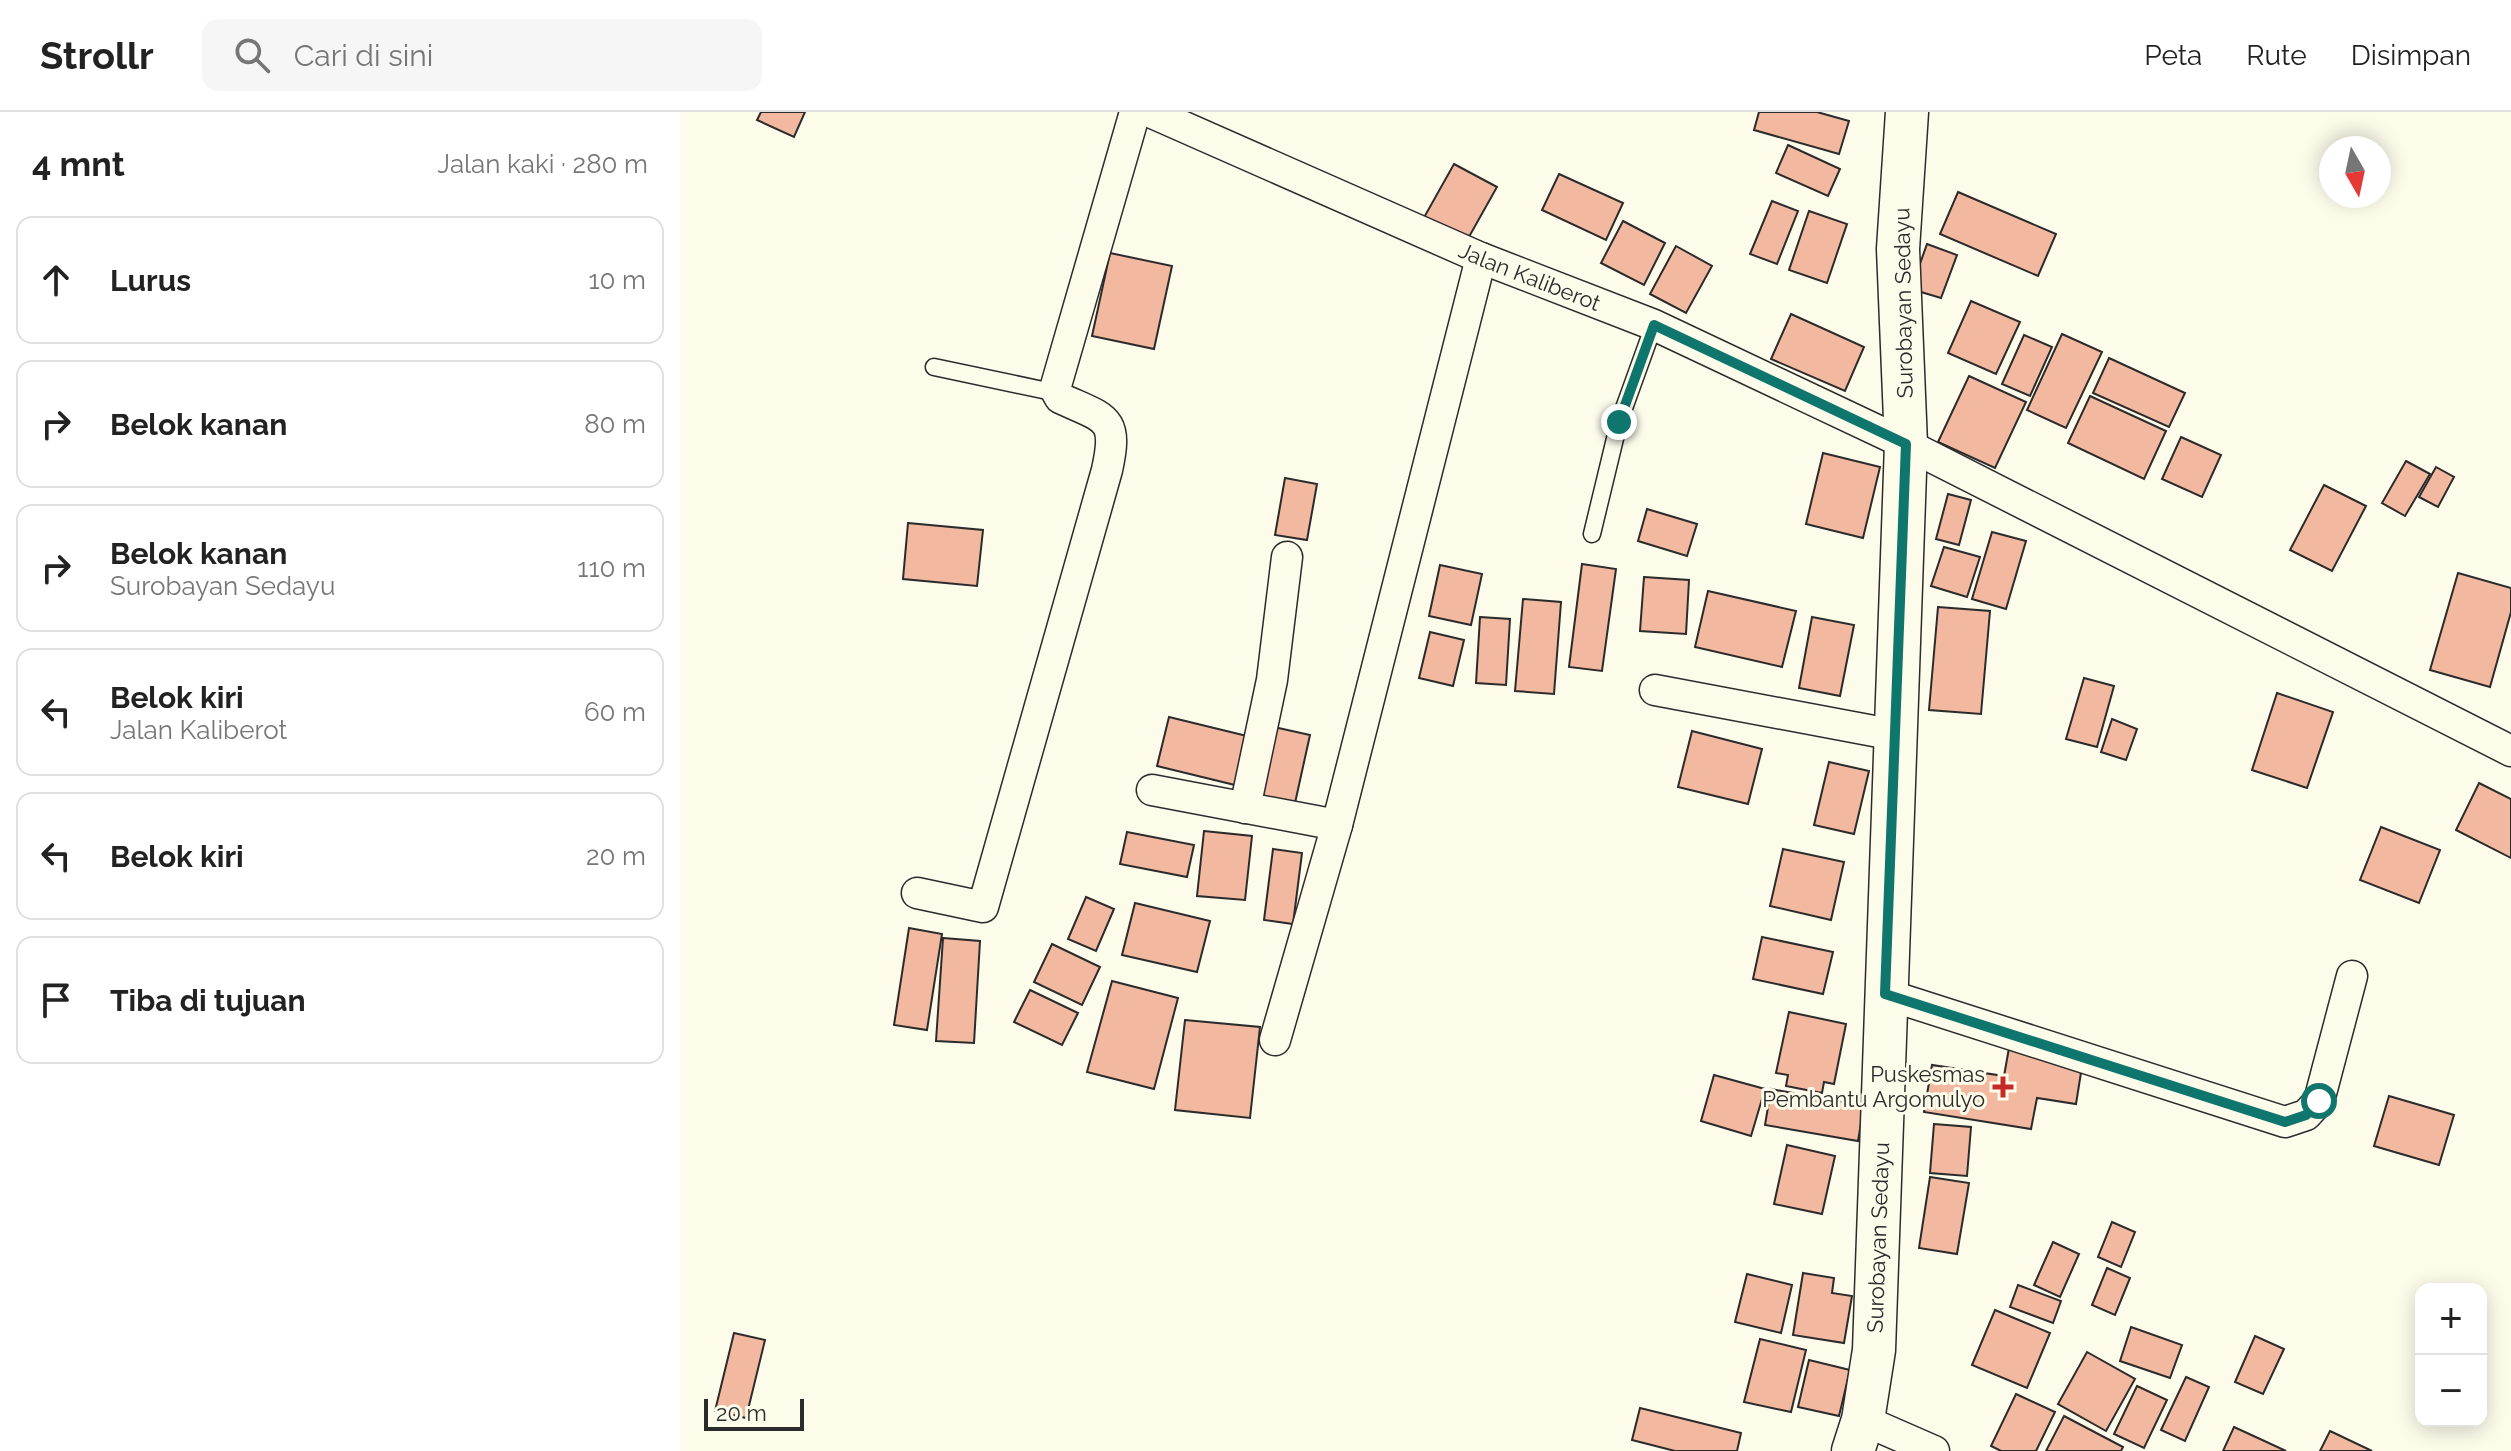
<!DOCTYPE html>
<html lang="id">
<head>
<meta charset="utf-8">
<style>
  :root { --surface:#fff; --page:#f6f6f6; --text:#222; --muted:#767676; --line:#e0e0e0 }
  body { margin:0; font-family:Raleway,sans-serif; background:var(--page); color:var(--text) }
  .controls { position:absolute; right:24px; bottom:24px; display:grid; overflow:hidden; border-radius:16px; box-shadow:0 4px 20px #0003 }
  .controls button { width:72px; height:72px; display:grid; place-items:center; padding:0; border:0; border-bottom:2px solid var(--line); background:var(--surface); color:var(--text); font:40px sans-serif }
  .compass { position:absolute; left:1639px; top:24px; width:72px; height:72px; border-radius:50%; background:var(--surface); box-shadow:0 4px 20px #0003; rotate:171deg }
  .scale { position:absolute; left:24px; bottom:20px; width:100px; box-sizing:border-box; padding-left:8px; border:4px solid #2b2b2b; border-top:0; font-size:22px; line-height:28px; white-space:nowrap; color:#2b2b2b; -webkit-text-stroke:6px #fdfbea; paint-order:stroke }
  .stop { position:absolute; width:24px; height:24px; margin:-18px; border:6px solid #0f766e; border-radius:50%; background:#fff }
  .stop.end { background:#0f766e; border-color:#fff; box-shadow:0 2px 8px #0008 }
  .list { margin:0; padding:0; list-style:none }
  h2 { display:flex; justify-content:space-between; align-items:center; height:104px; margin:0; padding:0 32px; font-size:34px }
  h2 small { font-size:26px; font-weight:400; color:var(--muted) }
  .list li { display:grid; grid-template-columns:52px 1fr auto; gap:24px; align-items:center; box-sizing:border-box; height:128px; margin:0 16px 16px; padding:0 16px; border:2px solid var(--line); border-radius:16px }
  .list b { display:block; font-size:30px; white-space:nowrap }
  .list p { margin:0; font-size:26px; white-space:nowrap; color:var(--muted) }
  .list em { font-size:26px; font-style:normal; color:var(--muted) }
  .icon { flex:none; width:44px; height:44px; fill:none; stroke:currentColor; stroke-width:2; stroke-linecap:round; stroke-linejoin:round }
  .map { position:relative; flex:none; width:1831px; height:1339px; overflow:hidden }
  header { display:flex; align-items:center; gap:48px; box-sizing:border-box; height:112px; padding:0 40px; background:var(--surface); border-bottom:2px solid var(--line) }
  header strong { font-size:38px }
  nav { display:flex; gap:44px; margin-inline-start:auto; font-size:28px }
  .search { width:560px; height:72px; background:var(--page); display:flex; align-items:center; gap:20px; box-sizing:border-box; padding:0 28px; border-radius:16px; color:var(--muted); font-size:30px }
  main { display:flex }
  aside { flex:1; background:var(--surface) }
  .map>svg:first-child { display:block }
  .building { fill:#f2b8a0; stroke:#2b2b2b; stroke-width:2 }
  .lines { fill:none; stroke-linecap:round; stroke-linejoin:round }
  .service-casing { stroke:#2b2b2b; stroke-width:19 }
  .minor-casing { stroke:#2b2b2b; stroke-width:33 }
  .secondary-casing { stroke:#2b2b2b; stroke-width:45 }
  .service { stroke:#fdfbea; stroke-width:16 }
  .minor { stroke:#fdfbea; stroke-width:30 }
  .secondary { stroke:#fdfbea; stroke-width:42 }
  .route { stroke:#0f766e; stroke-width:10 }
  .poi-dot { fill:#c62828; stroke:#fdfbea; stroke-width:3 }
  .labels { text-anchor:middle; dominant-baseline:central; stroke-width:6; stroke-linejoin:round; paint-order:stroke }
  .street-label { font-size:22px; fill:#2b2b2b; stroke:#fdfbea }
  .poi-label { font-size:22px; fill:#2b2b2b; stroke:#fdfbea; text-anchor:end }
</style>
</head>
<body>
<header>
<strong>Strollr</strong>
<div class="search"><svg class="icon" aria-label="search" viewBox="0 0 24 24"><circle cx="10" cy="10" r="6"/><path d="M15 15l6 6"/></svg>Cari di sini</div>
<nav><a>Peta</a><a>Rute</a><a>Disimpan</a></nav>
</header>
<main>
<aside>
<h2>4 mnt<small>Jalan kaki · 280 m</small></h2>
<ul class="list">
<li><svg class="icon" aria-label="ahead" viewBox="0 0 24 24"><path d="M12 20V5M6 11l6-6 6 6"/></svg><div><b>Lurus</b></div><em>10 m</em></li>
<li><svg class="icon" aria-label="right" viewBox="0 0 24 24"><path d="M7 20v-9h11M14 6l5 5-5 5"/></svg><div><b>Belok kanan</b></div><em>80 m</em></li>
<li><svg class="icon" aria-label="right" viewBox="0 0 24 24"><path d="M7 20v-9h11M14 6l5 5-5 5"/></svg><div><b>Belok kanan</b><p>Surobayan Sedayu</p></div><em>110 m</em></li>
<li><svg class="icon" aria-label="left" viewBox="0 0 24 24"><path d="M17 20v-9H6M10 6l-5 5 5 5"/></svg><div><b>Belok kiri</b><p>Jalan Kaliberot</p></div><em>60 m</em></li>
<li><svg class="icon" aria-label="left" viewBox="0 0 24 24"><path d="M17 20v-9H6M10 6l-5 5 5 5"/></svg><div><b>Belok kiri</b></div><em>20 m</em></li>
<li><svg class="icon" aria-label="arrive" viewBox="0 0 24 24"><path d="M6 21V4h12l-3 4 3 4H6"/></svg><div><b>Tiba di tujuan</b></div></li>
</ul>
</aside>
<div class="map">
<svg width="1831" height="1339" viewBox="0 0 1831 1339">
  <rect width="100%" height="100%" fill="#fdfbea"/>
  <g class="building">
    <path d="M81,0h44l-11,25 -37,-17z"/>
    <path d="M1079,0h58l32,9 -10,33 -85,-24z"/>
    <path d="M1108,33l52,24 -12,27 -52,-23z"/>
    <path d="M774,52l43,23 -32,57 -43,-23z"/>
    <path d="M879,62l64,29 -17,37 -64,-30z"/>
    <path d="M1278,80l98,42 -18,42 -98,-42z"/>
    <path d="M1092,89l26,10 -21,53 -27,-10z"/>
    <path d="M1129,99l38,13 -20,59 -38,-13z"/>
    <path d="M943,109l42,22 -21,42 -43,-22z"/>
    <path d="M1247,132l30,11 -16,43 -30,-9z"/>
    <path d="M996,134l36,20 -26,47 -36,-19z"/>
    <path d="M430,141l62,13 -18,83 -62,-13z"/>
    <path d="M1291,189l49,21 -24,52 -48,-21z"/>
    <path d="M1111,202l73,33 -19,44 -74,-32z"/>
    <path d="M1382,222l40,18 -36,76 -39,-18z"/>
    <path d="M1344,223l28,12 -22,49 -28,-12z"/>
    <path d="M1429,246l76,35 -16,34 -76,-34z"/>
    <path d="M1289,264l57,26 -31,66 -57,-26z"/>
    <path d="M1410,284l76,35 -22,48 -76,-36z"/>
    <path d="M1501,325l40,18 -19,42 -40,-18z"/>
    <path d="M1143,341l57,14 -17,71 -57,-14z"/>
    <path d="M1726,349l24,13 -25,42 -23,-13z"/>
    <path d="M1756,355l18,10 -16,30 -19,-10z"/>
    <path d="M605,366l32,6 -10,56 -32,-5z"/>
    <path d="M1644,373l42,21 -34,65 -42,-21z"/>
    <path d="M1268,382l23,6 -12,45 -23,-6z"/>
    <path d="M967,397l50,15 -10,32 -49,-15z"/>
    <path d="M228,411l75,7 -6,56 -74,-7z"/>
    <path d="M1312,420l34,9 -20,68 -34,-10z"/>
    <path d="M1264,435l36,10 -13,40 -36,-11z"/>
    <path d="M902,452l34,5 -14,102 -33,-4z"/>
    <path d="M760,453l42,9 -11,51 -42,-9z"/>
    <path d="M1778,461l53,15v24l-21,75 -60,-17z"/>
    <path d="M964,465l45,3 -3,54 -46,-3z"/>
    <path d="M1028,479l88,20 -14,56 -87,-20z"/>
    <path d="M843,487l38,3 -7,92 -39,-3z"/>
    <path d="M1258,495l52,4 -9,103 -52,-4z"/>
    <path d="M800,505l30,2 -4,66 -30,-2z"/>
    <path d="M1132,505l42,8 -14,71 -41,-8z"/>
    <path d="M750,520l34,8 -11,46 -34,-8z"/>
    <path d="M1404,566l30,8 -17,61 -31,-8z"/>
    <path d="M1597,581l56,19 -26,76 -55,-18z"/>
    <path d="M489,605l82,20 -12,49 -82,-20z"/>
    <path d="M1432,607l25,10 -11,31 -25,-8z"/>
    <path d="M594,615l36,8 -15,68 -37,-8z"/>
    <path d="M1012,619l70,18 -14,55 -70,-17z"/>
    <path d="M1149,650l40,9 -15,63 -40,-9z"/>
    <path d="M1799,671l32,16v59l-55,-28z"/>
    <path d="M1701,715l59,23 -21,53 -59,-23z"/>
    <path d="M524,719l48,5 -7,64 -48,-4z"/>
    <path d="M447,720l67,13 -7,32 -67,-13z"/>
    <path d="M593,737l29,4 -9,71 -29,-4z"/>
    <path d="M1103,737l61,13 -13,58 -61,-14z"/>
    <path d="M406,785l28,12 -18,42 -28,-12z"/>
    <path d="M455,791l75,18 -13,51 -75,-17z"/>
    <path d="M229,816l33,6 -15,96 -33,-5z"/>
    <path d="M1082,825l71,15 -10,42 -70,-15z"/>
    <path d="M263,826l37,3 -6,102 -38,-2z"/>
    <path d="M372,832l48,23 -18,38 -48,-23z"/>
    <path d="M432,869l66,17 -24,91 -67,-17z"/>
    <path d="M350,878l48,23 -16,32 -48,-23z"/>
    <path d="M1109,900l57,12 -12,60 -10,-2 -2,11 -36,-7 2,-11 -12,-2z"/>
    <path d="M505,908l75,7 -10,91 -75,-8z"/>
    <path d="M1329,936l74,12 -7,44 -39,-6 -6,31 -107,-17 8,-47 72,11z"/>
    <path d="M1034,963l51,14 -14,47 -50,-15z"/>
    <path d="M1091,977l93,17 -6,35 -93,-16z"/>
    <path d="M1709,984l65,19 -15,50 -65,-19z"/>
    <path d="M1254,1012l37,3 -4,49 -37,-3z"/>
    <path d="M1107,1033l48,11 -13,58 -48,-10z"/>
    <path d="M1250,1065l39,6 -12,71 -38,-6z"/>
    <path d="M1432,1110l23,10 -14,35 -23,-10z"/>
    <path d="M1373,1130l26,12 -19,43 -26,-12z"/>
    <path d="M1427,1156l23,10 -15,37 -23,-10z"/>
    <path d="M1123,1161l31,5 -2,15 20,3 -8,47 -51,-8z"/>
    <path d="M1067,1162l45,11 -11,48 -46,-11z"/>
    <path d="M1338,1173l43,16 -8,22 -43,-16z"/>
    <path d="M1315,1198l55,23 -23,55 -55,-23z"/>
    <path d="M1451,1215l51,18 -12,33 -50,-17z"/>
    <path d="M54,1221l31,7 -19,78 -31,-7z"/>
    <path d="M1575,1224l29,13 -21,45 -28,-12z"/>
    <path d="M1080,1227l46,11 -15,62 -47,-10z"/>
    <path d="M1407,1240l48,27 -29,52 -48,-27z"/>
    <path d="M1129,1248l41,10 -11,46 -41,-9z"/>
    <path d="M1506,1265l23,10 -24,54 -24,-11z"/>
    <path d="M1457,1274l30,14 -23,48 -30,-14z"/>
    <path d="M1336,1282l39,18 -19,39h-35l-10,-5z"/>
    <path d="M960,1296l101,25 -4,18h-62l-43,-11z"/>
    <path d="M1384,1304l59,31 -2,4h-75z"/>
    <path d="M1554,1315l52,24h-63z"/>
    <path d="M1650,1319l42,20h-52z"/>
  </g>
  <g class="lines">
    <g class="service-casing">
      <g id="service">
        <path d="M254,255l123,26"/>
        <path d="M912,422l27,-112 35,-97"/>
      </g>
    </g>
    <g class="minor-casing">
      <g id="minor">
        <path id="s1" d="M470,0l331,146 173,67 252,119 605,307"/>
        <path d="M975,578l240,45"/>
        <path d="M472,678l185,35"/>
        <path d="M565,696l27,-128 15,-123"/>
        <path d="M237,781l66,14 124,-437c12,-54 -2,-51 -47,-72l-5,-9 80,-277"/>
        <path d="M1205,882l400,128 21,-7 13,-14 33,-125"/>
        <path d="M595,928l62,-215 144,-567"/>
        <path d="M1183,1308l71,31"/>
      </g>
    </g>
    <g class="secondary-casing">
      <g id="secondary">
        <path id="s2" d="M1173,1339l10,-31 11,-70 32,-906 -8,-195 9,-137"/>
      </g>
    </g>
    <use href="#service" class="service"/>
    <use href="#minor" class="minor"/>
    <use href="#secondary" class="secondary"/>
  </g>
  <g class="lines">
    <path class="route" d="M939,310l35,-97 252,119 -21,550 400,128 21,-7 13,-14"/>
  </g>
  <path class="poi-dot" d="M1319 963h8v8h8v8h-8v8h-8v-8h-8v-8h8z"/>
  <g class="labels">
    <g class="street-label">
      <text stroke="none"><textPath href="#s1" startOffset="414">Jalan Kaliberot</textPath></text>
      <text transform="translate(1223 191) rotate(-91)">Surobayan Sedayu</text>
      <text stroke="none"><textPath href="#s2" startOffset="216">Surobayan Sedayu</textPath></text>
    </g>
    <g class="poi-label">
      <text x="1305" y="962">Puskesmas<tspan x="1305" dy="25">Pembantu Argomulyo</tspan></text>
    </g>
  </g>
</svg>
<div class="controls">
<button>+</button>
<button>−</button>
</div>
<svg class="compass" viewBox="-18 -18 36 36"><path d="M0-13l5 13h-10z" fill="#e53935"/><path d="M0 13l5-13h-10z" fill="#767676"/></svg>
<div class="scale">20 m</div>
<div class="stop" style="left:1639px;top:989px"></div>
<div class="stop end" style="left:939px;top:310px"></div>
</div>
</main>
</body>
</html>
